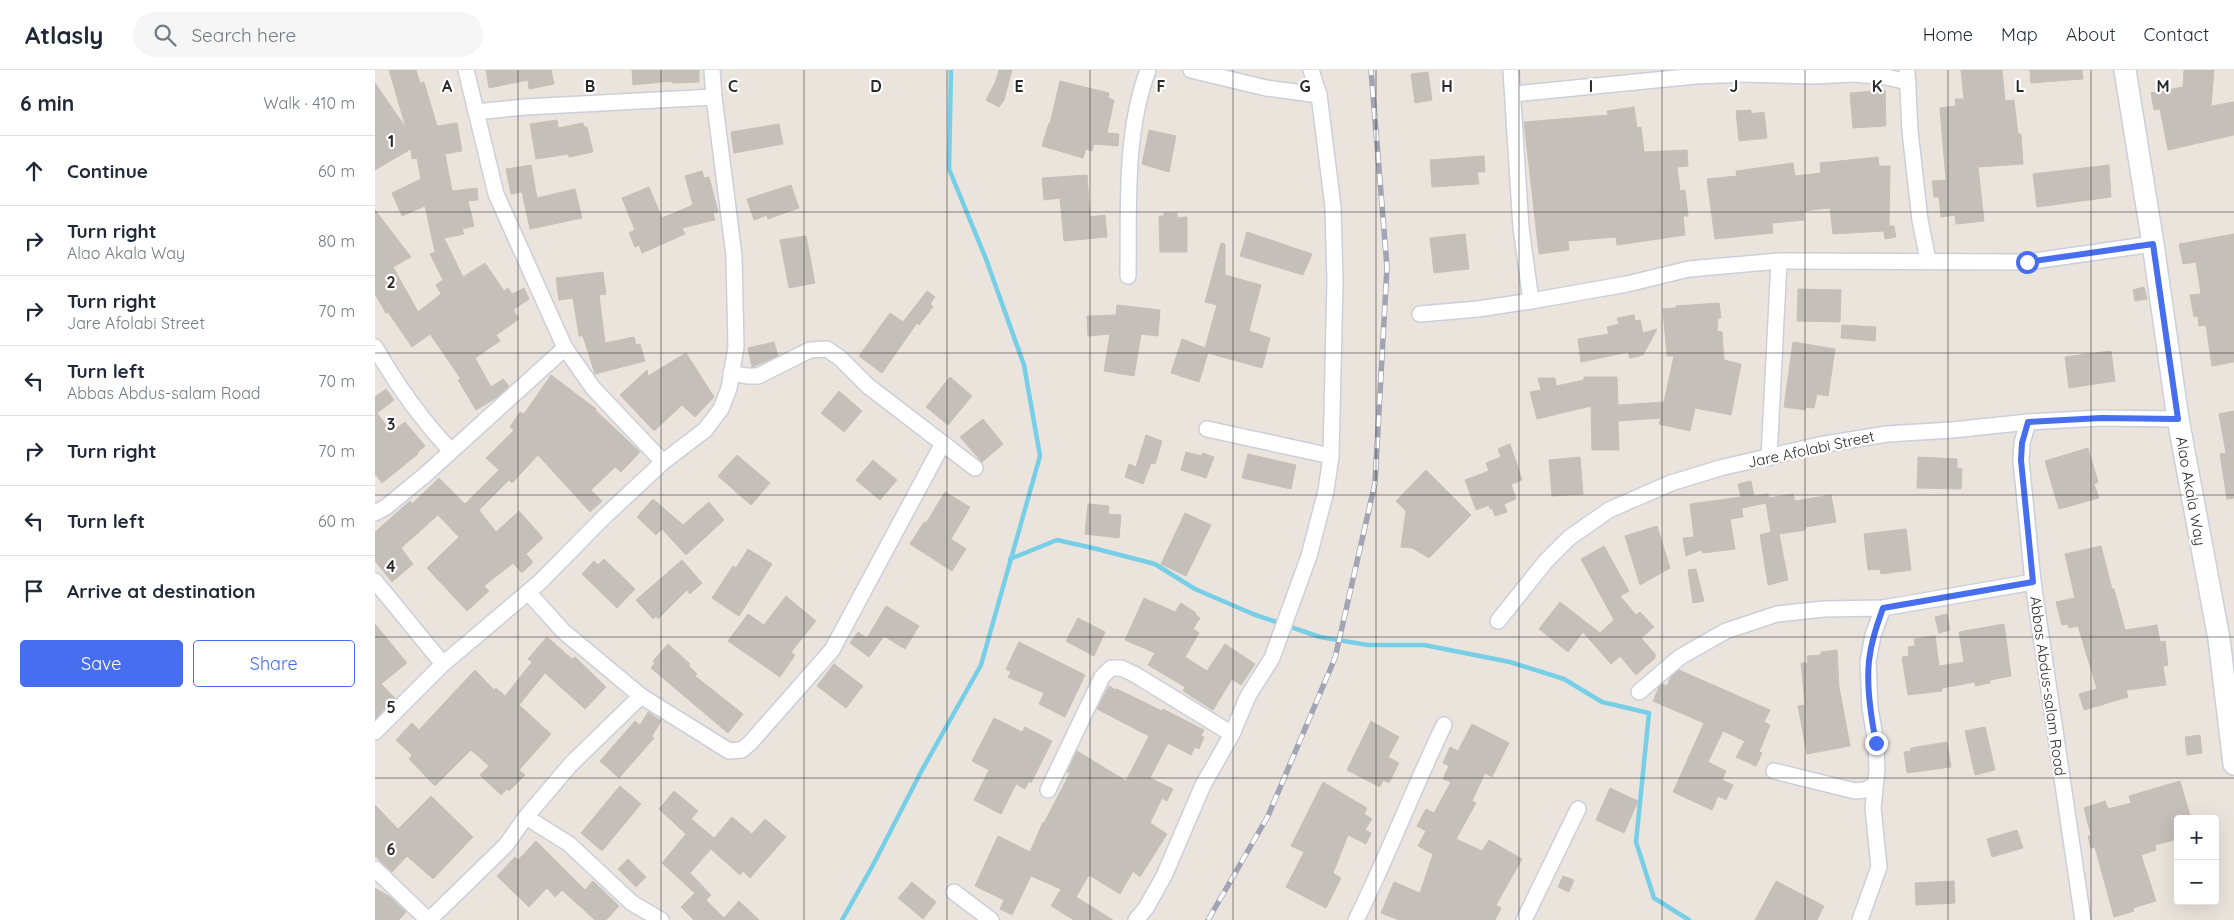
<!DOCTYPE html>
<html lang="en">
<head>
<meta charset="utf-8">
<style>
  :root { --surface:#fff; --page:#f6f6f7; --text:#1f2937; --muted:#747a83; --line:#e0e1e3; --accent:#476eee }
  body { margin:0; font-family:Quicksand,sans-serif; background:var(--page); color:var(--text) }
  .controls { position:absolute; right:15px; bottom:15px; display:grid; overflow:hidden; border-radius:5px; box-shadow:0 5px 20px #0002 }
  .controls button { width:45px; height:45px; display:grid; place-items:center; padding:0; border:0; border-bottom:1px solid var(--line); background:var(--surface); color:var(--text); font:25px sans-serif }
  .stop { position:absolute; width:15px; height:15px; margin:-11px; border:4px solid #476eee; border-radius:50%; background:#fff }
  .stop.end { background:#476eee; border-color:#fff; box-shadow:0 1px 5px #0008 }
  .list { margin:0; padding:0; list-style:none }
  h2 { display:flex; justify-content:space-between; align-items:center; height:65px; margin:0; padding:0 20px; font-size:21px }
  h2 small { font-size:16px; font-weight:400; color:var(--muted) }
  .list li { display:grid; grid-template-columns:32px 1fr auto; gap:15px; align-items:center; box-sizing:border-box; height:70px; padding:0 20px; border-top:1px solid var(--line) }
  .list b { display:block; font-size:19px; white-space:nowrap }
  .list p { margin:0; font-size:16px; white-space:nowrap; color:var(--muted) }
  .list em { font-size:16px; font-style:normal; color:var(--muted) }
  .actions { display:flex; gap:10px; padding:15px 20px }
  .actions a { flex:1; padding:11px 0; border:1px solid var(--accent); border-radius:5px; text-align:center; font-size:18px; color:var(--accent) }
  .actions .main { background:var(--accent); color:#fff }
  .icon { flex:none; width:28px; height:28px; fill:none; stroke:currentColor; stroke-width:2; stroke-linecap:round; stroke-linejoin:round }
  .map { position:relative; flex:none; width:1859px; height:850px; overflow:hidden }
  header { display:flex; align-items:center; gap:30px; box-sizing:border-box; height:70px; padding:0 25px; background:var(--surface); border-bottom:1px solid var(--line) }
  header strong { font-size:24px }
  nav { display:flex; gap:28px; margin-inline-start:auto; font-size:18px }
  .search { width:350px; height:45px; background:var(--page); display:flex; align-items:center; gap:12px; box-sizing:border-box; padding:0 18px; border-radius:28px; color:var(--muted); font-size:19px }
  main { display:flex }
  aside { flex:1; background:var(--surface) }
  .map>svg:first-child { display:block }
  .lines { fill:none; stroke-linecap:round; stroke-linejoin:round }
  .stream { stroke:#77cee7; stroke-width:4.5 }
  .building { fill:#c4bfb8; stroke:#c6c0b7 }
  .street-casing { stroke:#cbcfdb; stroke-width:18 }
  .secondary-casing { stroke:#cbcfdb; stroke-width:24 }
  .street { stroke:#fff; stroke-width:15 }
  .secondary { stroke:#fff; stroke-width:21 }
  .rail-casing { stroke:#a0a4b3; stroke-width:5.5 }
  .rail { stroke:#fff; stroke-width:4; stroke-dasharray:11; stroke-linecap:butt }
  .route { stroke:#476eee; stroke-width:6 }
  .grid { fill:none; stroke:#2a2a2a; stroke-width:1; stroke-opacity:0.55 }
  .labels { text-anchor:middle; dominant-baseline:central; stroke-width:4.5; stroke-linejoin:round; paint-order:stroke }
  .street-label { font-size:15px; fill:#2a2a2a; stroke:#fff }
  .grid-label { font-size:16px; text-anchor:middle; font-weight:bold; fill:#2a2a2a; stroke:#fff; stroke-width:4.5; stroke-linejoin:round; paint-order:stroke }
</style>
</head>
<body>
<header>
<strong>Atlasly</strong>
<div class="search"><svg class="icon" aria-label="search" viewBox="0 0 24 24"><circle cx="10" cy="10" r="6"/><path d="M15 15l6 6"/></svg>Search here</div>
<nav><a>Home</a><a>Map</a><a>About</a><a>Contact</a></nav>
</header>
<main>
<aside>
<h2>6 min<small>Walk · 410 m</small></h2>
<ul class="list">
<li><svg class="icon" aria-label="ahead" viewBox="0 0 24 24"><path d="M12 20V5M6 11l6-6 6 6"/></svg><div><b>Continue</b></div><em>60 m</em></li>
<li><svg class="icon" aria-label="right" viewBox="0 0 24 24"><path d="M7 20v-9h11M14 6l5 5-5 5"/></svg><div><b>Turn right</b><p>Alao Akala Way</p></div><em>80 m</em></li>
<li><svg class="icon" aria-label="right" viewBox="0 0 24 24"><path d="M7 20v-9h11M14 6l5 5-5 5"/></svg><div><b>Turn right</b><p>Jare Afolabi Street</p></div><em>70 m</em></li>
<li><svg class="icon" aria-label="left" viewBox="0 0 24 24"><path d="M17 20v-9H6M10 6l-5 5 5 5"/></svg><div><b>Turn left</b><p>Abbas Abdus-salam Road</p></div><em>70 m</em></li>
<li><svg class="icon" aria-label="right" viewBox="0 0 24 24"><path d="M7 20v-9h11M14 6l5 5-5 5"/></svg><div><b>Turn right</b></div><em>70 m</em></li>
<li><svg class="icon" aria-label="left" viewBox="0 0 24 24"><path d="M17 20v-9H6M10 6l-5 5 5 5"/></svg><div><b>Turn left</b></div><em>60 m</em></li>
<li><svg class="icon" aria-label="arrive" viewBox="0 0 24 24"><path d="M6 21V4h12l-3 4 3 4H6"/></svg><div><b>Arrive at destination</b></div></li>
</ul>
<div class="actions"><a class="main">Save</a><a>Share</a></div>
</aside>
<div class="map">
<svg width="1859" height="850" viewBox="0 0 1859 850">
  <rect width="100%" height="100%" fill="#ebe4dd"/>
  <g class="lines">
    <g class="stream">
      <path d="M635,489l47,-19 40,9 58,15 40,25 58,25 67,23 48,8h56l86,17 54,17 38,23 47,11 -13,129 18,56 35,22"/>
      <path d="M467,850l31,-55 49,-95 59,-105 59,-209 -16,-91 -38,-106 -37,-90 2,-99"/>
    </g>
  </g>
  <g class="building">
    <path d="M14,0h27l4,13 4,-1 13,44 20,-3 5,28 -17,3 7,37 25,-3 1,12 -10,1 6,25 -12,3 2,5 -20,4 19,39 22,-14 19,28 4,-3 4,6 12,-6 5,11 -16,11 6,9 -23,16 4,6 -25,17 16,29 12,-8 6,7 -12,11 -21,13 -18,-30 3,-1 -31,-45 -18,13 -24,-35 -2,1 -11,-19v-84l36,47 -18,10 25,45 23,-18 -5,-9 7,-5 -13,-26 5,-2 -10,-46 -23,10 -10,-23 29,-14 -4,-21 -5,1 -1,-10 -36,21v-87l31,45z"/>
    <path d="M111,0h65l3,14 -25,5 -1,-9 -39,8z"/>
    <path d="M257,0h67v12l-27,1v-2l-39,4z"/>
    <path d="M624,0h13l-8,30 -5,7 -13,-7 9,-17z"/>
    <path d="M1586,0h41l3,31 9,-1 4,34h3l2,30 -45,3 6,54 -28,3 -1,-9 -14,2 -2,-20h-5l-2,-16 14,-1 -6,-72 16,-2 -1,-7h9z"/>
    <path d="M1655,0h52l1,9 -52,4z"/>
    <path d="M1809,0h30l-3,36 23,-4v33l-66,15 -8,-41 -6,1 -3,-17 32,-6z"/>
    <path d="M1053,2l4,28 -17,3 -4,-29z"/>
    <path d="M685,11l49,12 -1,5 6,2 -7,33 12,1 -1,12 -24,-2 -2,7 -6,-2 -3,9 -41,-12 7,-23 1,1z"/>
    <path d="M1510,20l1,36 -33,2 -3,-35z"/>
    <path d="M1259,37l3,21 4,-1 3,25 43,-2 1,16 -11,1 3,24 5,-1 3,26h-5l2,19 -68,10 -1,-8 -48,4 1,9 -30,4 -15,-132 84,-7 -1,-4z"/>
    <path d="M1376,40v4l13,-2 3,26 -28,3 -3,-30z"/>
    <path d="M182,50l1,8 25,-5 1,4h3l6,25 -24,5 -1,-3 -32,5 -6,-35z"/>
    <path d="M404,54l4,20 -49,9 -3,-21z"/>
    <path d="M774,60l27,6 -7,36 -27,-8z"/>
    <path d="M1109,86l1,16h-8l2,12 -47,3 -2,-27z"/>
    <path d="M1503,87l1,9h11l-1,60h5l2,11 -11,2 -1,-8 -51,3 -3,-26 -27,3 1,9 -32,3 1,10 -58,6 -8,-60 30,-3 -1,-5 57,-8 2,13 26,-3 -1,-10z"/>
    <path d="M156,95l6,33 38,-9 7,29 -52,11 -8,-37 -11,2 -5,-25z"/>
    <path d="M1734,95l2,32 -74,10 -4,-33z"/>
    <path d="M327,101l2,7 5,-1 9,35 -5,1 2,7 -33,8 3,6 -43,19 -3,-8 -4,2 -6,-14 6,-3 -13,-32 27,-11 13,31 31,-13 -8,-29z"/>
    <path d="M712,105l3,42 15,-2 2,22 -43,4 -4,-43 -16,2 -2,-22z"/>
    <path d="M416,115l8,23 -31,11 -1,-4 -13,5 -7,-21z"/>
    <path d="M789,143h13v5l10,-1v35h-27l-1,-36h5z"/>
    <path d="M872,162l65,22 -9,21 -63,-19z"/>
    <path d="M1090,164l4,35 -35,4 -4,-35z"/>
    <path d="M1859,164v128l-22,4 -6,-41 -7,1 -1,-10 -4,1 -4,-22 11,-1 -5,-32 -13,2 -4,-20z"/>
    <path d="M431,166l9,47 -26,5 -9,-48z"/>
    <path d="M846,173l4,1v31l36,10 -12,46 21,7 -8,30 -54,-15 -9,29 -28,-9 11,-34 23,9 12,-43 -12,-3z"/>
    <path d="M228,202l3,22 -7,1 6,48 29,-6 2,8 4,-1 5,17 -50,13 -12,-38h-4l-6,-38 -14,2 -3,-22z"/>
    <path d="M1769,217l3,12 -12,2 -2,-11z"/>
    <path d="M1423,219l43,1 -1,32 -43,-1z"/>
    <path d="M552,221l8,6 -5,7 3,3 -14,18 -2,-2 -35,50 -23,-17 31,-43 13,9z"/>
    <path d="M1344,233l2,15h-3l-1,13 5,1 2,28 17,4 -10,51 -36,-7 -5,23 -31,-7 2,-6 -43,3 1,29h-27l-1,-44 -54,13 -7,-27 11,-2 -3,-12h17l1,8 28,-6v-3h33l1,28 46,-3 10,-46h-7l-4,-47 13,-1v-2z"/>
    <path d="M742,235l43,5 -2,26 -17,-2 -7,42 -30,-5 6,-37 -22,2 -1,-20 29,-1z"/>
    <path d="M1259,245l1,6 5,-1 3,13 14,-4 -14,26 -13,3 -2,-6 -47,10 -3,-23 31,-5 -2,-7 12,-3 -2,-6z"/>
    <path d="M1467,255l34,2 -1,14 -34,-3z"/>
    <path d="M399,272l4,14 -26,11 -4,-19z"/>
    <path d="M1418,272l42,7 -7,47 -11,-2 -3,14 -8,-1 -1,3 -21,-3z"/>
    <path d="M1736,281l4,30 -46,7 -4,-31z"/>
    <path d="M311,283l28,44 -19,20 -13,-12 -28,26 -34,-36 27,-25 1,6z"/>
    <path d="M176,305l45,34 -1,1 45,42 -19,20 -6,-5 -24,23 11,11 -12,11 -52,-57 -26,28 -3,-3 -30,30 17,22 23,-21 24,27 -17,16 7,8 -11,11 -9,-10 -29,23 5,5 -22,20 -40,-43 32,-31 -21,-22 -37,33 12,16 -21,18 -17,-21v-29l35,-31 2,3 27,-26 26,26 34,-34 -13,-12 28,-28 -4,-3 10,-15 4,2z"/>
    <path d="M575,307l22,19 -24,29 -22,-18z"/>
    <path d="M11,319l8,11 -17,13 14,19 14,-10 20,24 -8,7 1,1 -36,29 -7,-9v-77z"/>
    <path d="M464,321l23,20 -18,21 -23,-19z"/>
    <path d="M1859,341v87l-7,1 -7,-45 6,-1 -7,-39z"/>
    <path d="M608,349l20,25 -21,18 -22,-25z"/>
    <path d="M771,365l16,6 -7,23 -4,-1 -8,21 -18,-7 4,-13 7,3z"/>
    <path d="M1135,374l12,36 -11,4 5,15 -12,5 3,8 -12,4 -3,-8 -2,1 -1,-4 -13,5 -11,-30 24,-9 -3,-8 15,-6 -3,-8z"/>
    <path d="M1713,378l10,34 -4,2 5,14 -40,11 -14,-48z"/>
    <path d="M811,382l15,4 2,-3 11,4 -8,21 -25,-8z"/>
    <path d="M873,384l48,11 -5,24 -49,-11z"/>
    <path d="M362,385l33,28 -19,22 -33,-29z"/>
    <path d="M1205,387l3,37 -31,2 -3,-36z"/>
    <path d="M1543,387l39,2v9l5,1 -1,20 -44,-1z"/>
    <path d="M498,390l24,20 -17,20 -24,-20z"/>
    <path d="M1051,400l45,45 -42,43 -17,-10 -11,-1 5,-36 -10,-10z"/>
    <path d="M1376,411l3,15 14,-2 1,4 24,-4 2,7 36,-6 5,27 -31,5v3l-26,4 9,46 -20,5 -8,-50 11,-3 -5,-29 -24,5 1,9 -13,2 5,30 -32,4 -2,-3 -15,6 -3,-18 11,-1 -4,-33 51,-7 -3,-13z"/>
    <path d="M570,422l25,15 -19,32 15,10 -14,22 -42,-27 14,-22 2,1z"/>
    <path d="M278,429l30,26 26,-23 15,18 -38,35 -24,-26 -6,6 -19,-18z"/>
    <path d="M713,434l21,2 -1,8 13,1 -2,23 -34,-4z"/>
    <path d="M810,443l26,12 -25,51 -25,-12z"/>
    <path d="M1282,456l13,42 -30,17 -15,-49z"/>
    <path d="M1531,459l5,41 -30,4 -1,-5 -12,1 -4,-36z"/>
    <path d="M1229,476l25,45 -9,5 16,19 4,-3 14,15 -13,11 14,16v4l-19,17 -16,-19 -9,8 -28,-32 -15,20 -29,-23 21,-27 40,31 14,-13 -33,-61z"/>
    <path d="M1726,476l11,43h2l11,41 32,-5 3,17 5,-1 3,24 -5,1 3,19 -40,5 2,7 -44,13 -5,-16 18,-5 -19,-63 -9,2 -1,-4 -6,1 -6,-23 19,-4 -10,-44z"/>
    <path d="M373,479l24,15 -33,52 -27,-18 21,-32 3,2z"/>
    <path d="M229,489l31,30 -18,19 -35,-34 12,-13 4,4z"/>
    <path d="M307,490l20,23 -12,11 -3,-4 -29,29 -2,-3 -3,3 -17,-19z"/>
    <path d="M1321,499l8,32 -11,2 -5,-33z"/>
    <path d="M411,526l30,25 -25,31 4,3 -15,22 -52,-36 20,-27 16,11z"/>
    <path d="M769,528l31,14 6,-9 15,10 -1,1 5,4 -7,11 6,4 -14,24 22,14 18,-27 30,20 -14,21 -9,-6 -19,31 -30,-19 2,-4 -37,-22 7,-12 -30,-13z"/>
    <path d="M511,536l33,20 -14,23 -21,-13 -15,21 -19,-14 8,-11 9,6z"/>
    <path d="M1572,544l3,16 -11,3 -4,-16z"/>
    <path d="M703,548l27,14 -11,24 -28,-15z"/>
    <path d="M0,554l32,39 -26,21 14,14 -20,21z"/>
    <path d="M1629,554l7,52 -21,4v3l-15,3v-4l-33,6v3l-34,4 -6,-38 7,-1 -1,-9 7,-1 -1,-7 21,-3 4,30 25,-4 -5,-30z"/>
    <path d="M172,567l25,22 3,-2 31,30 -21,22 -40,-36 -26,32 32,29 -32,36 6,5 -16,16 -2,-2 -6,6 -21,-20 9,-9 -18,-16 -36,36 -26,-27 3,-4 -16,-15 16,-17 7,7 56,-60 19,20 2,-2 9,8 27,-34 -4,-3z"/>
    <path d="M644,572l66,33 -20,42 -26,-13 5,-11 -36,-16 3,-5 -5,-3z"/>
    <path d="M293,574l22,20 -2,1 9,9 -2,2 48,38 -15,19 -77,-65 4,-5 -2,-2z"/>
    <path d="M1462,580l2,37 11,59 -43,8 -9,-48 7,-1 -4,-42h7l-1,-7 14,-1v-3z"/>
    <path d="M459,594l29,22 -17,22 -29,-22z"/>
    <path d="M1304,600l91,40 -6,12 6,3 -11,27 3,1 -6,13 -20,-9 9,-16 -22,-10 -15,31 18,9 -4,9 11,5 -7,15 -8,-4 -6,14 -39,-18 31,-69 -51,-22 6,-14 3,-3 5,2 4,-9z"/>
    <path d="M734,616l7,4 1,-1 45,22 1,-2 41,21 -3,6 3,1 -5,12 -4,-2 -4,8 -23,-12 -18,35 23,11 -6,12 -5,-3 -12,25 17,11 -27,43 -7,-6 -13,23 -31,-19 -13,22 37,23h-39l-23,-14 10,-17 -30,-13 -19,39 -12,-6 4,-9 -29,-14 23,-50 32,16 13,-30 1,1 26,-50 -3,-1 10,-21 49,30 23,-45 -52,-27z"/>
    <path d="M273,642l13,9 -9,15 2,2 -35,40 -19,-17 35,-40 5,4z"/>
    <path d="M619,648l28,14 3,-5 27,14 -21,42 -2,-2 -4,8 -9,-5 -15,30 -27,-14 15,-30 -17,-9z"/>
    <path d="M996,651l28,16 -11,20 11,6 -10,20 -6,-3 -3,7 -33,-17z"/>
    <path d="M1097,654l37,19 -17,34 -7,-4 -13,28 4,2 -20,36 26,12 7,-11 33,19 -26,46 5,3 -6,12h-96l-18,-7 13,-31 26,11 13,-39 -15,-8 8,-15 -9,-5 9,-17 8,4 17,-31 -8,-3 6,-13 -6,-3 7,-16 8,4z"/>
    <path d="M1610,657l10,43 -20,5 -10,-44z"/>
    <path d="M1825,665l2,18 -15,2 -2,-18z"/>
    <path d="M1572,672l4,25 -44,6 -3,-21 7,-1v-3z"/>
    <path d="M1805,711l11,38h-13v20l-23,6 1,5 -15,5 15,46 -23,7 1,3 -20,6 -19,-70 -4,1 -3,-12 3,-1 -7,-27 21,-7 3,8 23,-6 -2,-7z"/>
    <path d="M948,712l44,26 -3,6 8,5 -7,11 6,3 -5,11 -18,-9 -15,38 8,5 -15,30 -40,-21 18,-35 -13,-6z"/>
    <path d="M245,716l21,18 -39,47 -21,-18z"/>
    <path d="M1235,718l28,13 -14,32 -28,-13z"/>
    <path d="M299,721l24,20 -7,8 23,19 18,-21 20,17 13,-15 21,18 -36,41 -7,-7 -3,4 -29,-26 -21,24 21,22 -5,5 18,18 15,-17 20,19h-65l-13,-13 14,-14 -33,-30 24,-29 -27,-25z"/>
    <path d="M56,726l42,41 -40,42 -26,-23 -15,16 -17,-16v-51l23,24z"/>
    <path d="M1642,760l6,18 -31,9 -5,-18z"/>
    <path d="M161,771l49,49 8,-9 26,25 -13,14h-11l-33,-30 -7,7 -8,-9 -18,19 -32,-31 18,-19 3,3z"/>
    <path d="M253,789l18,18 -10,10 -18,-18z"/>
    <path d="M1188,806l11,4 -5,12 -11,-5z"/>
    <path d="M1401,811l48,25 -7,14h-62z"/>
    <path d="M1579,811l1,22 -39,2 -1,-22z"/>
    <path d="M537,812l24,20 -13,17 -25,-21z"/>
    <path d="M0,818l15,9 16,15 -7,8h-24z"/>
  </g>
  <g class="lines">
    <g class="street-casing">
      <g id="street">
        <path d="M91,0l30,124 69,154 28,40 70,74"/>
        <path d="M816,0l75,18 53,7"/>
        <path d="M1136,0l10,158 10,73"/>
        <path d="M1532,0l3,61 10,89 8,40"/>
        <path d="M1139,24l182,-18 48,-2 69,2 41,-2 32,3 22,5"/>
        <path d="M101,42l49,-5 189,-10"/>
        <path d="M753,206c1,-67 -4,-142 20,-206"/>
        <path d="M1045,244l58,-5 53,-8 96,-17 62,-15 90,-8 248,1 126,-18"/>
        <path d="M0,277c21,37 46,72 75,103"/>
        <path d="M356,303l16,3h11l52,-26 17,-1 13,9 28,28 107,82"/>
        <path d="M1653,352l-6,21 -1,17 12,122 50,338"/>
        <path d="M832,359l124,27"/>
        <path d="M1394,388l10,-197"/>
        <path d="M0,443l11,-6 39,-32 140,-127"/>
        <path d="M0,511l68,83"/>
        <path d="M153,522l35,39 78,65 88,55 13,-1 9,-8 81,-92 111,-207"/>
        <path d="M1123,551l48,-60 23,-23 40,-28 62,-27 49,-15 99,-23 68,-11 65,-4 76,-8 73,-4 77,1"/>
        <path d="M1264,622l41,-35 46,-26 51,-17 47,-5 59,-1 150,-26"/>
        <path d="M0,662l68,-68 97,-82 64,-65 59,-55 42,-32 16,-21 8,-21 7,-41 -2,-91 -20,-159 -2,-27"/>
        <path d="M1399,701l81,20 10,-1 9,-5"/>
        <path d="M673,720l54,-113 9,-9h10l13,6 98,60"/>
        <path d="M151,747l43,27 63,59 29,17"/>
        <path d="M0,799l53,51"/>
        <path d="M579,822l37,28"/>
        <path d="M54,850l77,-75 20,-28 45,-53 70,-68"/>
        <path d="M761,850l10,-12 18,-32 39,-91 29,-51 16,-38 24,-38 37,-102 17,-65 5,-35 4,-175 -2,-74 -14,-112 -8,-25"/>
        <path d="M981,850c32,-64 57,-131 88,-195"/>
        <path d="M1149,850l54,-111"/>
        <path d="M1485,850l19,-53 -6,-59 4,-38 -1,-27 -6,-35 -2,-46 5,-27 10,-27"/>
      </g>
    </g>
    <g class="secondary-casing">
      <path id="secondary" d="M1750,0l28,174 25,175 41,220 15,125"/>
    </g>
    <use href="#street" class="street"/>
    <use href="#secondary" class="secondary"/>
    <g class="rail-casing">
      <path id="rail" d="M833,850l60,-104 67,-158 40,-175 12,-216 -16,-197"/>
    </g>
    <use href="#rail" class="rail"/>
  </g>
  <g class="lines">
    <path class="route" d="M1501,673c-5,-26 -10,-56 -7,-82 2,-19 8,-36 14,-53l150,-26 -12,-122 1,-17 6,-21 73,-4 77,1 -25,-175 -126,18"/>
  </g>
  <path class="grid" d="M143,0v850M286,0v850M429,0v850M572,0v850M715,0v850M858,0v850M1001,0v850M1144,0v850M1287,0v850M1430,0v850M1573,0v850M1716,0v850M0,142h1859M0,283h1859M0,425h1859M0,567h1859M0,708h1859"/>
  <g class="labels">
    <g class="street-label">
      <text transform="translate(1436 379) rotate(-12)">Jare Afolabi Street</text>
      <text transform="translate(1816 421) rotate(80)">Alao Akala Way</text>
      <text transform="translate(1673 616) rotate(82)">Abbas Abdus-salam Road</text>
    </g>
  </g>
  <g class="grid-label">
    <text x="72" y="22">A</text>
    <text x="215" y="22">B</text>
    <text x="358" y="22">C</text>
    <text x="501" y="22">D</text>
    <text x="644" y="22">E</text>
    <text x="786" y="22">F</text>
    <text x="930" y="22">G</text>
    <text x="1072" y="22">H</text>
    <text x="1216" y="22">I</text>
    <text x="1359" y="22">J</text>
    <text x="1502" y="22">K</text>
    <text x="1645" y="22">L</text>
    <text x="1788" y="22">M</text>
    <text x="16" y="77">1</text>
    <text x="16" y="218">2</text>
    <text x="16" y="360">3</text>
    <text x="16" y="502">4</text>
    <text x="16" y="643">5</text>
    <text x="16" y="785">6</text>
  </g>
</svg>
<div class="controls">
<button>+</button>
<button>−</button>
</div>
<div class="stop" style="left:1652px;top:192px"></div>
<div class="stop end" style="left:1501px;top:673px"></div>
</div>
</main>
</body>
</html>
